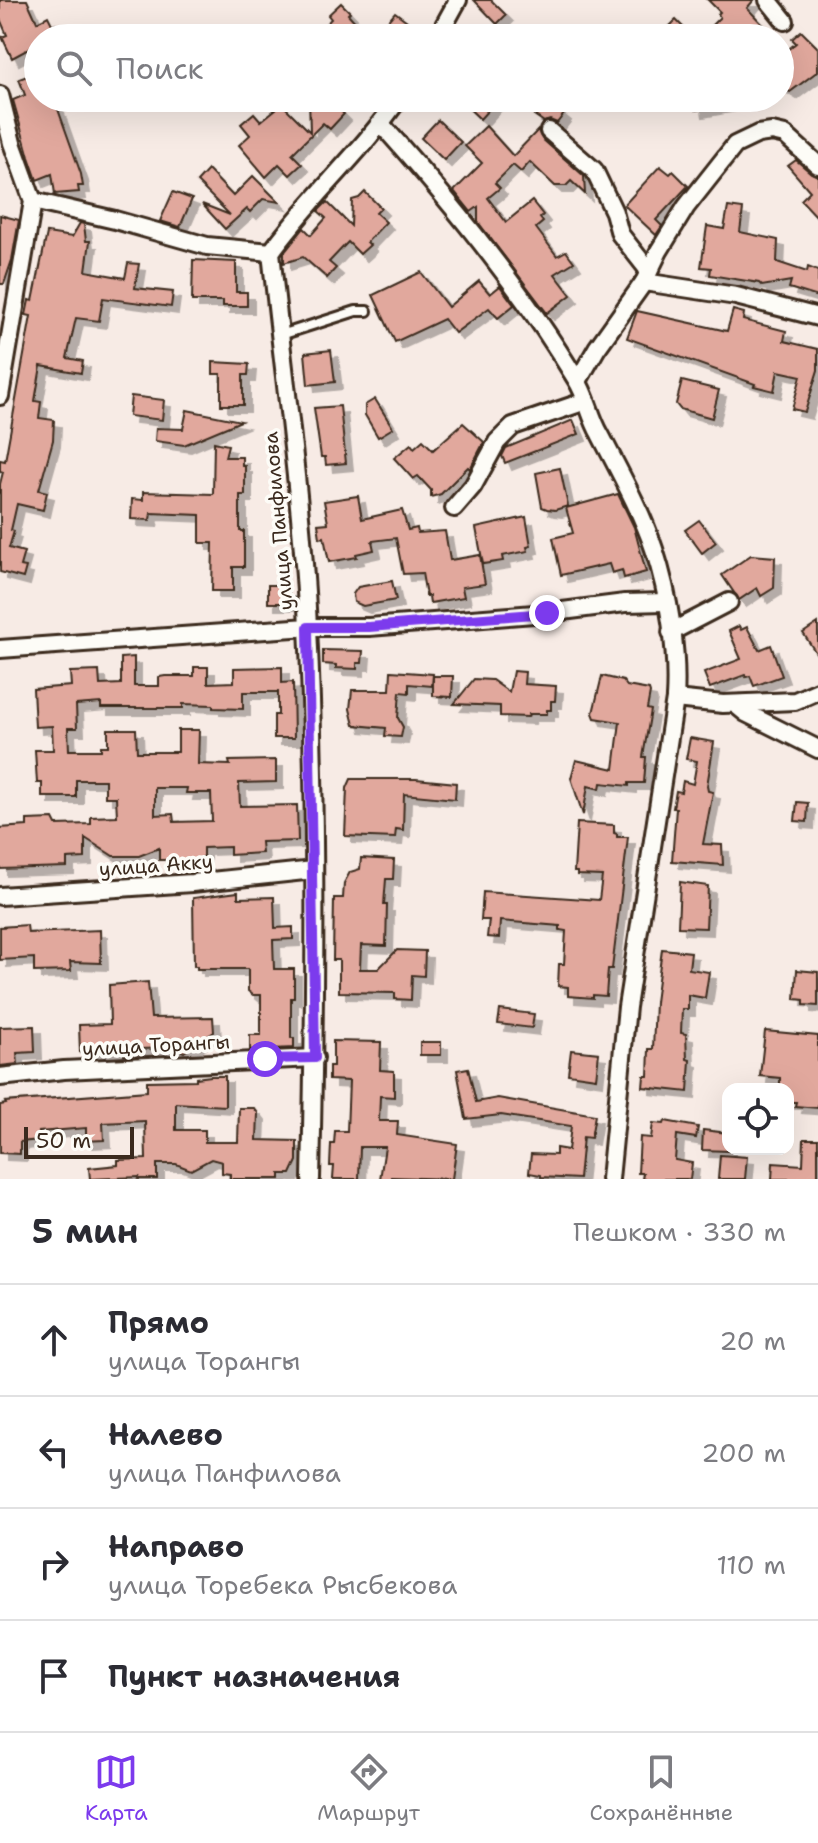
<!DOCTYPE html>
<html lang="ru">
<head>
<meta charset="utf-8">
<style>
  :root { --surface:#fff; --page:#f2f2f3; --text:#2b2b33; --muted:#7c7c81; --line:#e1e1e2; --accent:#7c3aed }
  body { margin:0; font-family:"Shantell Sans",sans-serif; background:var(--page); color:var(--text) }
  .controls { position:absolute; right:24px; bottom:24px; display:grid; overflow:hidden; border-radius:16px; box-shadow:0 8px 32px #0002 }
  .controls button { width:72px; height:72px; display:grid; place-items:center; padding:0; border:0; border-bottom:2px solid var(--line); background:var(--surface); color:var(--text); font:40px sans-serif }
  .scale { position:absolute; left:24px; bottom:20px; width:110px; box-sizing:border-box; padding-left:8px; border:4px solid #3b2a1e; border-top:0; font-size:22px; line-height:28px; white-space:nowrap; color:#3b2a1e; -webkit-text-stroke:6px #fdfcf7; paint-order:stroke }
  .stop { position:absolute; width:24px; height:24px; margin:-18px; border:6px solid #7c3aed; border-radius:50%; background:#fff }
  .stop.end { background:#7c3aed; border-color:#fff; box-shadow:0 2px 8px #0008 }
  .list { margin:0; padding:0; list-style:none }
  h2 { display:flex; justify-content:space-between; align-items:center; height:104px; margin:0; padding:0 32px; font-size:34px }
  h2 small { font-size:26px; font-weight:400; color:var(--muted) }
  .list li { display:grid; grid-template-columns:52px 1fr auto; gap:24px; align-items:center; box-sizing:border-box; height:112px; padding:0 32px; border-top:2px solid var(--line) }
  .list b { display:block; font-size:30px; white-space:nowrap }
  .list p { margin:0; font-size:26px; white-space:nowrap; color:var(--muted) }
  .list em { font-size:26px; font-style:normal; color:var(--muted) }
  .icon { flex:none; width:44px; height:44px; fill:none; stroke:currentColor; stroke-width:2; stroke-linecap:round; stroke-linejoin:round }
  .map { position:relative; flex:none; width:818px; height:1179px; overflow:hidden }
  .search { position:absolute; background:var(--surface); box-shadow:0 8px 32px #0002; left:24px; right:24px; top:24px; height:88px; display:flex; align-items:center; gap:20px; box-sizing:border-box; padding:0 28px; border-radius:44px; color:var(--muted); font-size:30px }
  .sheet { height:552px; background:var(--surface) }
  nav { display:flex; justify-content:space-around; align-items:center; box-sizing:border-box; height:112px; border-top:2px solid var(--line); background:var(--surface); font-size:22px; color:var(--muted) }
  nav a { display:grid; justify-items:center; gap:4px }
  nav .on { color:var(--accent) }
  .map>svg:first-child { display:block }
  .building { fill:#e1a89d; stroke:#3b2a1e; stroke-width:2; fill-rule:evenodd; filter:url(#shadow) }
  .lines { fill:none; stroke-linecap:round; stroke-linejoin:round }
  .service-casing { stroke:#3b2a1e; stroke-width:14 }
  .minor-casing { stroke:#3b2a1e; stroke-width:22 }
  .service { stroke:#fdfcf7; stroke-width:8 }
  .minor { stroke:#fdfcf7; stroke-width:16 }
  .route { stroke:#7c3aed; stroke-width:10 }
  .labels { text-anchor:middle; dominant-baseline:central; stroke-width:7; stroke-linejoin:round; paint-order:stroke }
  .street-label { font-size:20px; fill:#3b2a1e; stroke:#fdfcf7 }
</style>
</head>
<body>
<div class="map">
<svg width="818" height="1179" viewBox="0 0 818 1179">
  <defs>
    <filter id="shadow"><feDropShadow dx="7" dy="7" stdDeviation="0" flood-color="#0004"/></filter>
  </defs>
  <rect width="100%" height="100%" fill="#f7ebe5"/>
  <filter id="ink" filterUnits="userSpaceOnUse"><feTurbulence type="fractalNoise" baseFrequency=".0125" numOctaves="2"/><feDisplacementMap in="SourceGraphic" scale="16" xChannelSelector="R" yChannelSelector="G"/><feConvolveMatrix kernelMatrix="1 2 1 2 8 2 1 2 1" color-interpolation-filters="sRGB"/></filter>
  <g filter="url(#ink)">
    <g class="building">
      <path d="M0,0h27l10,22 11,-6 6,12 -8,4 -1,6h-7v6l-26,14 -10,-21 5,-2 -7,-16z"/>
      <path d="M474,0h17l15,15 -9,9z"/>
      <path d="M708,0h46l-7,8 19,20 -3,7 -3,3h-28l-7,-8 -8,8h-18l21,-21 -2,-3 2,-2z"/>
      <path d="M341,3l9,9 -2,2 22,24h-59l20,-19 -3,-4z"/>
      <path d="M395,12l12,9 -1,8 -11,9h-22z"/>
      <path d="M676,20l8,8 -10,10h-16z"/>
      <path d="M801,31l17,17v23l-28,21 -10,-6v-30l16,-13 -4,-4z"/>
      <path d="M38,72v26h16l27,76 2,12h-5l1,6 -24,2 -3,-20 -15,6 -8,-23 -16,-57 12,-5 -6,-16z"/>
      <path d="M309,98h19l16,16 -14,15 -7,-6 -31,31 10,10 -12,11 -11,-11 -13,13 -27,-32 11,-10 -9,-11 13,-11 7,8 21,-17 28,28z"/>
      <path d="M458,98h41l-19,21z"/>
      <path d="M547,98h8l6,5 -4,5 7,6 -7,9 -7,-3 -6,2 -10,-7z"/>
      <path d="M694,98h35l1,6 -34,6z"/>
      <path d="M438,120l23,22 -17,18 -23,-22z"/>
      <path d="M486,126l27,30 25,-26 4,9 42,37 1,18 -14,-13 -5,5h-11l-25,-24 -9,10 -8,-7 -18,18 5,5 -12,10 18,24 26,-21 11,14 -3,3 3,4 -7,6 21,28 9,-5 8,11 -19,12 16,21 -24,18 -69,-91v-15l-7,5 -17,-21 28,-28 -17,-17z"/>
      <path d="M796,160l15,13 7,3v42l-17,-18 9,-9 -22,-25z"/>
      <path d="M660,166l10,8 3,-3 15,15 -32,34 6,6 -6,9 -32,-30z"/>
      <path d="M208,170l25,26 20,-20 26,26 -16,-3 -13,13 -3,-3 -22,20 -23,-25 28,11 -33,-33z"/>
      <path d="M173,192l19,7 -12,28 -20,-6z"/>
      <path d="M365,192l16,16 -5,5 10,9 -19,20 3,3 -10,9 -12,-12 -19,20 7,6 -9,10 -24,-21 -19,6v-10l20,-25 7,7 15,-17 -8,-7 9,-9 24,24 1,-26 7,-2z"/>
      <path d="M728,207l15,2 -3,23 38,8 -1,22 30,10 1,-5 10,4v26l-29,-9 2,-7 -29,5 -3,-3 -49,-8 1,-7 -10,-1 6,-41 17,3z"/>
      <path d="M0,215l19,5 -7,40 -8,24h-4z"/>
      <path d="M80,223l4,1 2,17h4l-4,30 39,7 3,-15 11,1 -4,24 38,4 -2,15 -68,-9 -4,23 -23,-3 -9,40 16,3 -2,12 -40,-7 -6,35 6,1 -2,16 15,2 -1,20 -14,50 8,2 -4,18 -26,-6 -5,22 -1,4 3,1 -5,17 15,4 -4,14 6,1 -3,11 -23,-6v-88l3,-12 -3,-1v-11l5,1 26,-145 -5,-1 3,-15 4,1 14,-68 25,4z"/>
      <path d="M193,260l43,2v30h11v14h-24v-5h-31z"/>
      <path d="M421,272l27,35 31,-26 11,13 10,-8 14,19 -16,13 -9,-10 -34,25 -11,-14 -49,23 -22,-47z"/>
      <path d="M733,310l11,3 -1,7 43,11 -2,10 34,8v21l-13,42 -13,-3 9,-33 -23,-5 -4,20 -20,-5 1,-2 -128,-46 10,-27 90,20z"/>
      <path d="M331,350l4,32 -27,3 -3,-32z"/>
      <path d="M213,362l36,2 -1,11h-5v30h-22v-31h-8z"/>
      <path d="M682,381l37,9 -7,28 -32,-9 -4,-5z"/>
      <path d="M131,396l33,4 -2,20 -33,-4z"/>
      <path d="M375,399l18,29 -15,9 -13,-22v-10z"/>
      <path d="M340,406l6,57 -20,2 -1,-8h-4l-7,-49z"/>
      <path d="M187,410l54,11 -57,24 -29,-4 1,-13 27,1z"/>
      <path d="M573,420l6,14 -74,29 -3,-7 4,-8z"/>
      <path d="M463,423l21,19 -14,27 -2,-2 -27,27 -10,3v-7l-13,-14 -5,3 -19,-21 17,-14 3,4 9,-8 10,10z"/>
      <path d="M214,442l14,3 -3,12h17v9h3v29h-5v36h4v36h-11v24h-21l1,-48h-13v-28l-49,-2 -1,7 -19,-1 1,-20 11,1v-8l70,2z"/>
      <path d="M560,468l8,38 -13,4 -8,-1 -5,-2 -6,-34z"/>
      <path d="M618,494l16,33 12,45 -22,6 -2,-8 -10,3 -3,-9 -48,11 -8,-37 20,-5 -7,-25z"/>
      <path d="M358,496l4,23 40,-9 6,20 9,-2 1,5 27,-2 5,29 30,-5 5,29 -23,3 2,10 -34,6 -1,-7h-3l-4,-23 -19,1 -7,-36 -24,3 2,9 -18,4 1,3 -28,5 -5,-25 -4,1 -2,-14 10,-1 -4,-22z"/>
      <path d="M526,517l5,29 -4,1 1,4 -26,5 1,5 -20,3 -7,-36z"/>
      <path d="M699,520l17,22 -14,11 -17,-23z"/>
      <path d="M751,555l24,2 -1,31 -13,8 -4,-8 -18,12 -17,-25z"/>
      <path d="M392,581l4,19 -33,6 -9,-4 -1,-8 5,-7z"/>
      <path d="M268,585h14v5h7v13h-21z"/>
      <path d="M818,623v33l-15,-23z"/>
      <path d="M739,626l2,4 6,-3 12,23 12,-5 11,31 -28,10 -4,-10 -4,1 -1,-2 -35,13 -6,-15 37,-14 -12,-28z"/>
      <path d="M323,650l40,1 -1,12h-5v6l-21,-1v-3l-13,-1z"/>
      <path d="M134,657v29h25v-9l6,-1h29v-9h14v16l26,-1v-14l48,-1v16l11,-1 1,56h-20v-23h4v-23h-35v17l-30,-1v-3l-30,-1v4h-82v-5l-25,2 1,23h-9l1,22h32v-4h7v-17h28l1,23h41v-22h21l-1,34 32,1 -1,-4 47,-1v22l-37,1 1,23 57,-1 1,36 -37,1 1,11 -32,2v-8l-27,1v16l-32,1v-5h-12v-12l-20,8h-26l-28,-18v20l-18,1v8l-67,2v-41l27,-2v-6l26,-1 3,6 35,-1v-7l26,-1 -1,-19h-11v-17h-29v17h-34v-14h-5l-2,-33h18l-1,-24 -17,1 -2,-38 38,-3 -1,-14 29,-1 1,14 21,-1v-26zM155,788h32l-1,5h25l1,28 -38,1 -1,-8 -18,1z"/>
      <path d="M391,671l42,3 -1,12 -23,-2v9l-9,-1 -2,26 5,9 -2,10 -16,-1 1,-8 -32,-3 -4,-16 2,-19h38z"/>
      <path d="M513,671l12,1 -1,12 32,2 -1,15h-4v9h-4v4h-18l-1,3 -28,-1v-10l-46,-2 20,-25 18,1 17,12z"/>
      <path d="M433,676h20l-1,21 -19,-1z"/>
      <path d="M602,676l21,5 4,5 22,4 1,3 -3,16 4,1 -8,47h3l-2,26h-15v3l-28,-3 -1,6 -12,-3 -5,29 -12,-37 5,-18 38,9 3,-24 3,-23 -25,-4 -2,-5z"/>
      <path d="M690,738l24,4 -7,44 1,5 5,1 -10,52 19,1 1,20 -51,-4 4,-53h-3l3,-17 5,1 2,-11 10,3 4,-23 -11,-2z"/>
      <path d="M351,779h65l40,4 -1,16 -51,-5 -1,36 -7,-1 -1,9 -50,-2 2,-48z"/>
      <path d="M797,802l11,1 -1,19 -12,-1z"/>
      <path d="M577,823l37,2v8l3,1v3h11l-16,132h-4l-2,27 -13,-1v3l-25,-2v-9l-10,-1 1,-22h5l2,-33 -6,-1v-4l-60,-5 -1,17 -12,-1 2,-17h-8l2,-28 116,8 3,-24 -25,-1v-3h-3z"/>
      <path d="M361,858l33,2 -1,19h-7l-2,26h3l-1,41 -25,-1 -1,24h18l19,-19 28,1 -1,25 -12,-1 -1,25 -16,-1v-6l-56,-1v-32h-6l1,-62h9l1,-15 6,-11 10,-3z"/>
      <path d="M680,882l28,4 -2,42 -28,-1z"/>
      <path d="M238,892v6l36,-1 1,31 18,-1v12l-20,1 1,29h20v29h-3v40h3v10l-44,2v-15h11v-40h-8l-5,-4v-22h-51v-3h-3l-1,-68z"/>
      <path d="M27,925l1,8 72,-3 1,33 -31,-1 1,9 -37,1v-14l-34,2v-33z"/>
      <path d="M662,949l29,3 -2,17 20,3 -4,26 -17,-3v14h-6l-1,24 5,1 1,25 3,1 -2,32 -45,-5 1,-11h4l1,-27h4l2,-47z"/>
      <path d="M797,970l21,2v34l-14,-1v-5l-9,-1z"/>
      <path d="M148,982l3,36 62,-1 1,15 -30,20 -13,-4 -32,1v5l-15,1v-3l-44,1 -1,-28 31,-1 -1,-39z"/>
      <path d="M500,1010l34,4 -2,14 -34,-4z"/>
      <path d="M34,1026l1,26 -18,1 1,11 -18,2v-39z"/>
      <path d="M765,1031l53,5v72l-23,-2 1,-4h-8v-13h-8v-11l-20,-2z"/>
      <path d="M333,1041l48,1 -1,28 14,1v26l-14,-1 -1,25h19l-1,14 60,9 -5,35 -60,-2v2h-12l5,-32h-25l-1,32h-26l1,-13h-4l1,-22h3l1,-13h12l2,-50 -20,-1v-14h4z"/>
      <rect x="420" y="1042" width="21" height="13"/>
      <path d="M571,1050l28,3 -3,25 -28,-4z"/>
      <path d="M468,1068l8,34 22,-4 97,17 -4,23 -8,-1 -4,42 -38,-2v-2l-12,-2 2,-19 25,1v-7l12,2 3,-24 -70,-11 -35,4 -9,-49z"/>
      <path d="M211,1076h14v30l-49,-3v27h29v12h33l1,-34h15l4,5 -1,27 40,1v20l-6,13h-11v5h-50v-5l-8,-1v-11l-11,-3 -20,11 -15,-6h-19v15h-19l1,-2 -49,2 -1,-11 29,-3v-5l28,-1 -1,-38 -42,2 1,17 -18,1v-13l-47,4 1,8 -20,2v12l-20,-1v-48l6,-1 -1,-2 142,-11v-10l49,-1v-2z"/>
      <path d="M665,1121l33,6 -2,11 -19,-3 -2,25 17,3 -2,16h-48l1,-6h-5l2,-36 11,1 2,-15 11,1z"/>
      <path d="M703,1130l25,3v18l-26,-1z"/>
      <path d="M804,1139h14v40h-46l1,-16 30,2z"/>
      <path d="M720,1155l27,2 -2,22h-27z"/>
    </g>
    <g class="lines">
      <g class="service-casing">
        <path id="service" d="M281,335l75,-24h11"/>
      </g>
      <g class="minor-casing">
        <g id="minor">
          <path d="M768,0l17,21"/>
          <path d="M437,38l21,-38"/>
          <path d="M0,95l12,48 21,58 -33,195"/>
          <path d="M381,124c70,78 141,165 195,255 11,17 14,38 24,55 19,37 41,76 54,115 15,46 24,102 21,150l-48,308 -17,172"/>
          <path d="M549,131l45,39 20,42 6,22 29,37"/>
          <path d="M33,201l82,19 92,26 64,6"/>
          <path d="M644,282l92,14 82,21"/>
          <path d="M578,381l19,-33 47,-66 15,-31 27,-44 49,-62 23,-11 14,-2 13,3 33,30"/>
          <path d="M454,508l19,-22 24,-44 16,-16 73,-25"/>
          <path d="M671,632l58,-30"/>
          <path d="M0,649l308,-22h61l178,-14 78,-10 41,-1"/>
          <path d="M675,699l48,5 72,-3 23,-10"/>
          <path d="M735,704l11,9 72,36"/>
          <path d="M0,896l192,-13 122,-13"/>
          <path d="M0,1077l64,-7 251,-12"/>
          <path d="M311,1179c4,-184 6,-368 -3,-552 -6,-125 -24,-250 -37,-375 39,-54 90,-99 128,-154"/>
        </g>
      </g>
      <use href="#service" class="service"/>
      <use href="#minor" class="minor"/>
    </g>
  </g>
  <g class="lines" filter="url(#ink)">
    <path class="route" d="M265,1059l50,-1 -7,-431h61l178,-14"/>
  </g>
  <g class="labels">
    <g class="street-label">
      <text transform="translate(278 521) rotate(-95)">улица Панфилова</text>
      <text transform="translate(156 865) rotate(-4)">улица Акку</text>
      <text transform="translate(156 1045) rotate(-3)">улица Торангы</text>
    </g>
  </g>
</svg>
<div class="controls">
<button><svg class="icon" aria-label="locate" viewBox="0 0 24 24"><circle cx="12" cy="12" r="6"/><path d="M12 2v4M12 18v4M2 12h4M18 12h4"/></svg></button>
</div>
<div class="scale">50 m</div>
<div class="stop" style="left:265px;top:1059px"></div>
<div class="stop end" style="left:547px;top:613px"></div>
<div class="search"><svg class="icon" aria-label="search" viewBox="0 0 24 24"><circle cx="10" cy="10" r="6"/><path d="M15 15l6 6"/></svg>Поиск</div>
</div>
<section class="sheet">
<h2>5 мин<small>Пешком · 330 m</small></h2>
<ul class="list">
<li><svg class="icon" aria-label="ahead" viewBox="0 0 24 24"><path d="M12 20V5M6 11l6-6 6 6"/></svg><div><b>Прямо</b><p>улица Торангы</p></div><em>20 m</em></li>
<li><svg class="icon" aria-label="left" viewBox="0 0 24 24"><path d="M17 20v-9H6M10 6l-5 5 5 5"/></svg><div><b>Налево</b><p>улица Панфилова</p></div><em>200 m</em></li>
<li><svg class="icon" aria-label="right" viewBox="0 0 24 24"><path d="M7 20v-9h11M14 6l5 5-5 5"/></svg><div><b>Направо</b><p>улица Торебека Рысбекова</p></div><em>110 m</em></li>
<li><svg class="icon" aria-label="arrive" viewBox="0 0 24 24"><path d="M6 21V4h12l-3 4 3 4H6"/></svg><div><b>Пункт назначения</b></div></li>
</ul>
</section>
<nav>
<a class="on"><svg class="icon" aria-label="map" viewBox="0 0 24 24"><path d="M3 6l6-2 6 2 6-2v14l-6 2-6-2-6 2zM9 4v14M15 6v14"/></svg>Карта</a>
<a><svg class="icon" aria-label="directions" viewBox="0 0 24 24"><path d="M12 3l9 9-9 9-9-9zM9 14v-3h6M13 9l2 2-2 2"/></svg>Маршрут</a>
<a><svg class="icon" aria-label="saved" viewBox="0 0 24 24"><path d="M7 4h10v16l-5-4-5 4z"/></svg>Сохранённые</a>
</nav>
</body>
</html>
